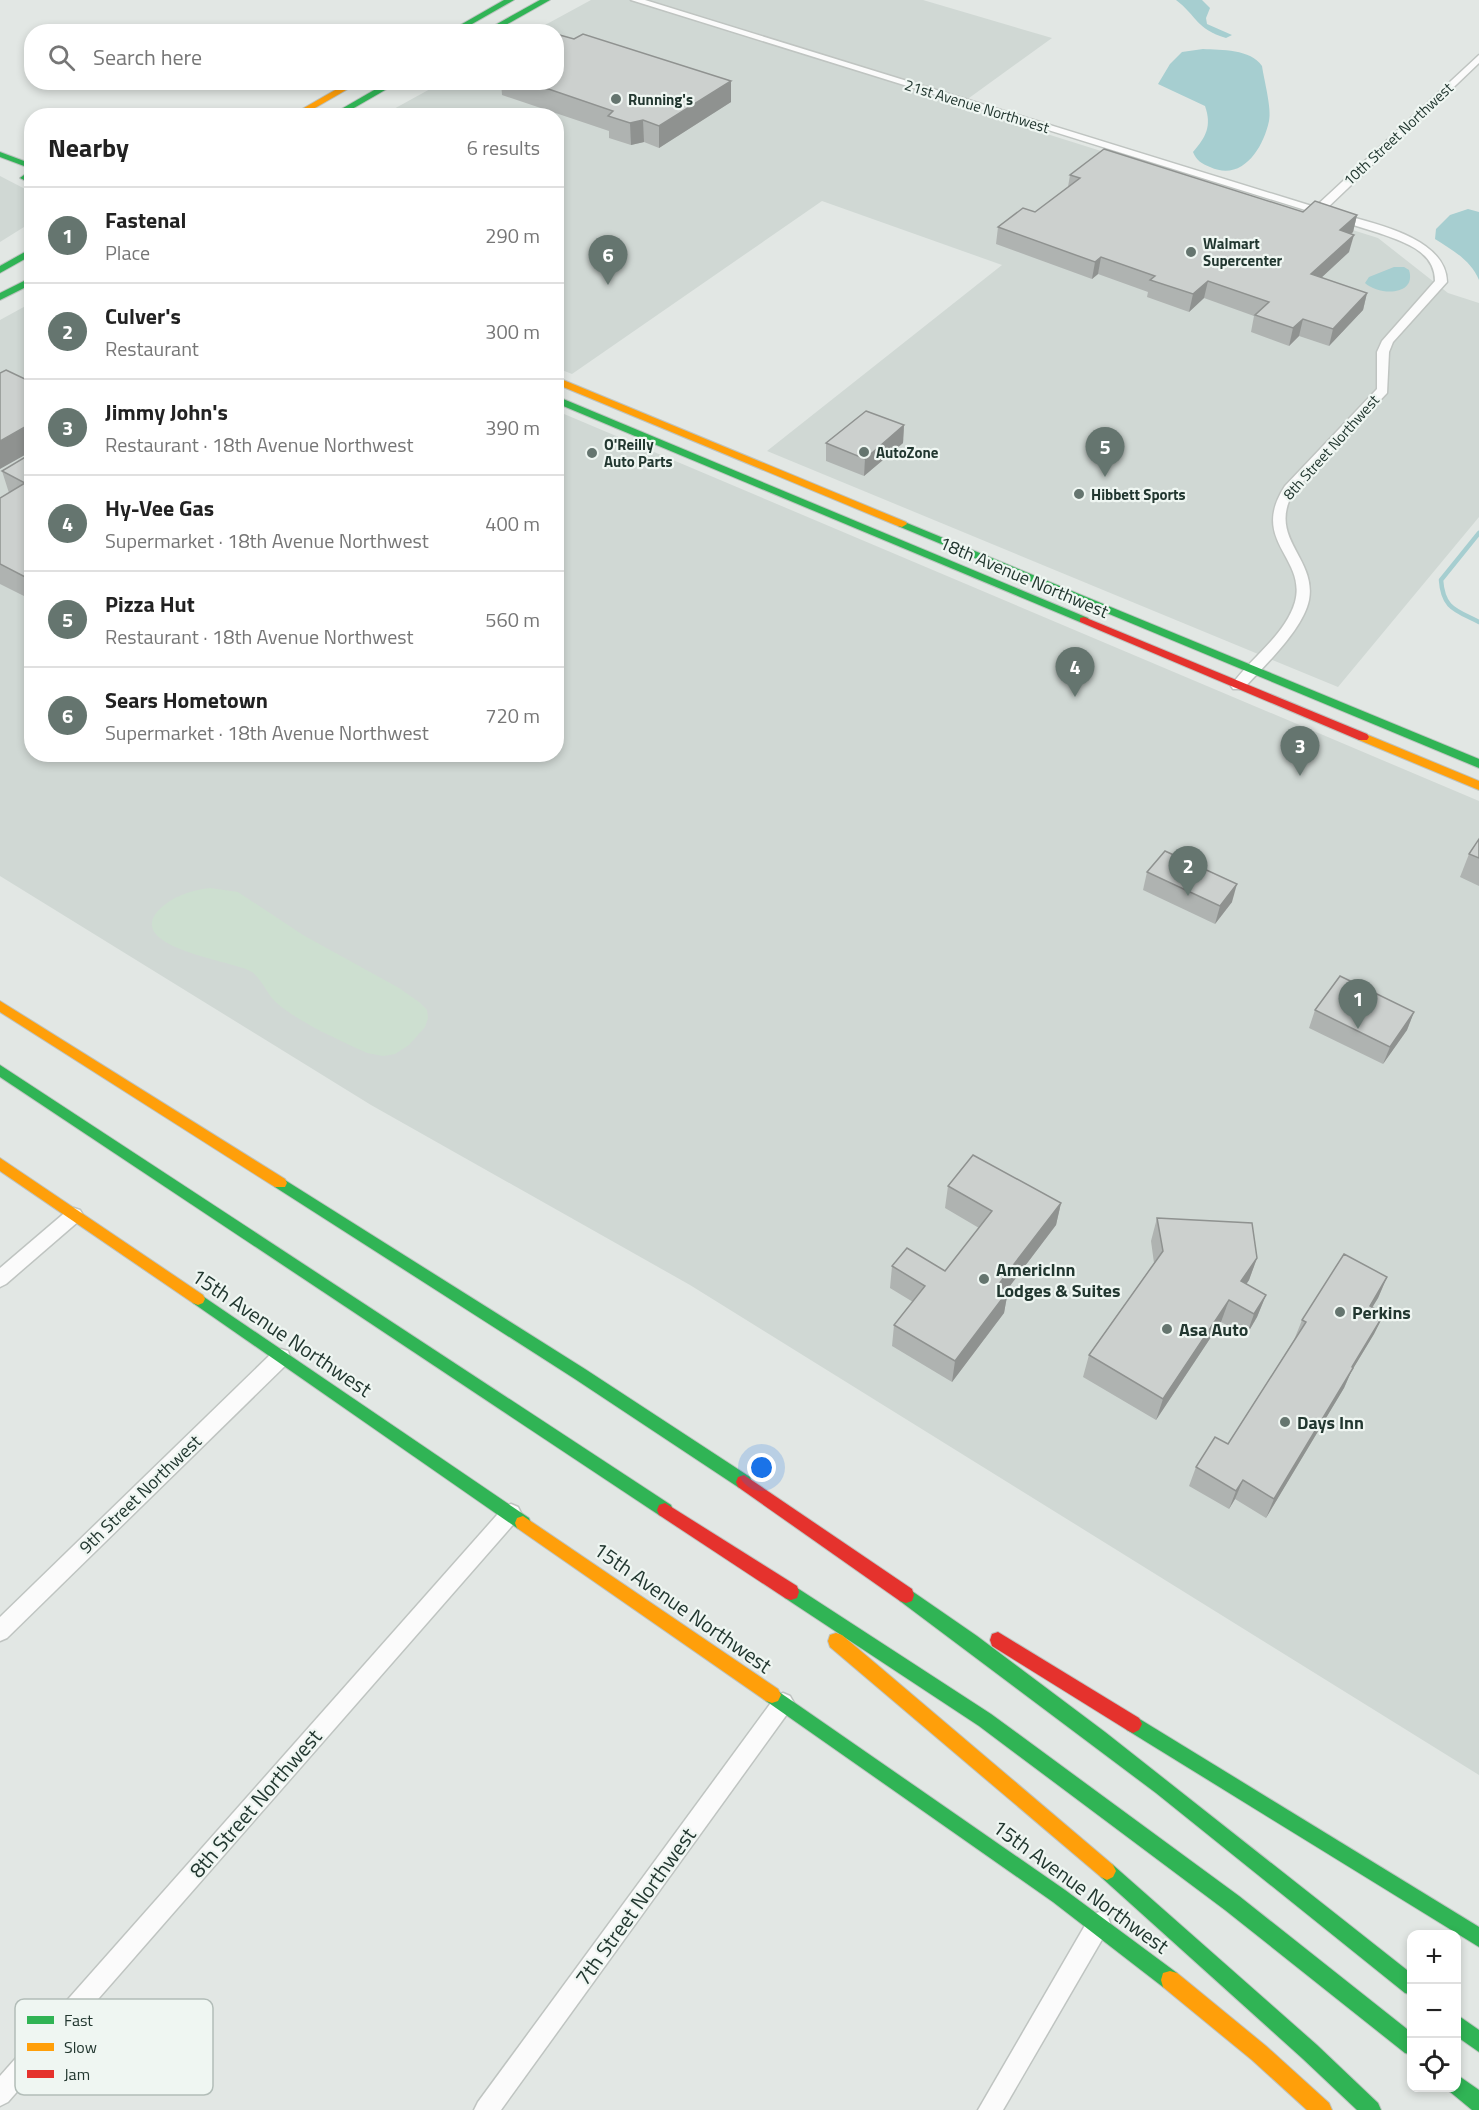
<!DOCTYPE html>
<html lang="en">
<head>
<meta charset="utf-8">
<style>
  :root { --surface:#fff; --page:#f2f2f2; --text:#222; --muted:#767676; --line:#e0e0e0; --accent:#65756f }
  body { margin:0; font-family:"Titillium Web",sans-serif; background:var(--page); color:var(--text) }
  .controls { position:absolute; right:18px; bottom:18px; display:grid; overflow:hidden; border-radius:12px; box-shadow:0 3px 9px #0003 }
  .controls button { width:54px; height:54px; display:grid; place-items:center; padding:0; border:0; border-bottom:2px solid var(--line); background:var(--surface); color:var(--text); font:30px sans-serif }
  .you { position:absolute; left:762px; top:1468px; width:21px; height:21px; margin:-15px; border:4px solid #fff; border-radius:50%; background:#1a73e8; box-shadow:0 0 0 9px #1a73e833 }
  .badge { display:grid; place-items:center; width:39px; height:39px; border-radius:50%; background:var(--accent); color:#fff; font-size:20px; font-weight:700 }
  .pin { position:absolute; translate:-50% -50px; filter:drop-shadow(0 2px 3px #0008) }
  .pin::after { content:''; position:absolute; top:32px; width:21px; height:18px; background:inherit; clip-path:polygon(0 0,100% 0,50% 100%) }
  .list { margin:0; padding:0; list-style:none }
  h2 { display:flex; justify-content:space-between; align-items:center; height:78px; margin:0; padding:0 24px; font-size:26px }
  h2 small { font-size:20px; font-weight:400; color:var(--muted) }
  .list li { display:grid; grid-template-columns:39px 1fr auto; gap:18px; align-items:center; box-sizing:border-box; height:96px; padding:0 24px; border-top:2px solid var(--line) }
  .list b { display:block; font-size:22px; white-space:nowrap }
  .list p { margin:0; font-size:20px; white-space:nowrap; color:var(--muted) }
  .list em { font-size:20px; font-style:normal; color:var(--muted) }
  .icon { flex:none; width:33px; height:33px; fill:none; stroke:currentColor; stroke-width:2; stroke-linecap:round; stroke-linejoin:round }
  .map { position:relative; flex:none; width:1479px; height:2110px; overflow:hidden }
  .search { position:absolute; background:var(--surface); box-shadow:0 3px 9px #0003; left:24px; top:24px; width:540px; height:66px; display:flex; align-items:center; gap:15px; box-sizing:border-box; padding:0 21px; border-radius:24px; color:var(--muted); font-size:22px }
  .panel { position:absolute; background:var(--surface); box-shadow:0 3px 9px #0003; left:24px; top:108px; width:540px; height:654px; border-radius:24px }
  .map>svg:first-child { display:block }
  .built { fill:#d0d8d4 }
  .green { fill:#cddfd0 }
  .water { fill:#a6ced0 }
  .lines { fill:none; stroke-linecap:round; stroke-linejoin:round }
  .stream { stroke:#a6ced0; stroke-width:4.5 }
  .street-casing { stroke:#bfc4c1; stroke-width:3 }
  .fast-casing { stroke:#bec4c1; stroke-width:2 }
  .slow-casing { stroke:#bec4c1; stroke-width:2 }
  .jam-casing { stroke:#bec4c1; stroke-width:2 }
  .street { fill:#fbfbfb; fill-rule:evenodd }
  .fast { fill:#30b455; fill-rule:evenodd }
  .slow { fill:#ff9f0a; fill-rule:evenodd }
  .jam { fill:#e5322d; fill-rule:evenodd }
  .wall { fill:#afb3b1 }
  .shaded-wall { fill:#8f9290 }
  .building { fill:#ccd0ce; stroke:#8f9290; stroke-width:1.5 }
  .poi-dot { fill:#65756f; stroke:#eff6f2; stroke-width:2 }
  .labels { text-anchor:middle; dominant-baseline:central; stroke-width:4.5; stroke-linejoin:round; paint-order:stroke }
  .far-poi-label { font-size:15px; font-weight:bold; fill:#223730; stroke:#eff6f2; text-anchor:start }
  .far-street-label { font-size:15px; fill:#223730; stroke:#eff6f2 }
  .street-label { font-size:18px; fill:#223730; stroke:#eff6f2 }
  .poi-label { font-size:18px; font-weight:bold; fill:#223730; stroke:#eff6f2; text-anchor:start }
  .near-street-label { font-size:21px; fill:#223730; stroke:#eff6f2 }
  .key { fill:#eff6f2; stroke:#b2bdb8; stroke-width:1.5 }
  .key-label { font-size:16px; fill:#223730 }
</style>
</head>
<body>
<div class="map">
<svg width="1479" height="2110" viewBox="0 0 1479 2110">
  <rect width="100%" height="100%" fill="#e2e7e4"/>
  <g class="built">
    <path d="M591,0h332l129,38 -94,68 420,132 70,55 31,10v214l-141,170 -571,-236 235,-186 -180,-64 -250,173 -15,-6 -1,-252h-175l60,-33 115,-1v-50l-22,-1z"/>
    <path d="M0,176l31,16 1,30 -32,20z"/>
    <path d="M31,303l1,451h524l1,-343 922,390v974l-789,-490 -319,-180 -371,-229v-556z"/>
  </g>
  <path class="green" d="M210,888l28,4 65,43 96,53 20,14 8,8 1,8 -3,9 -16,18 -14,9 -12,2 -16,-3c-28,-13 -65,-29 -89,-49 -10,-8 -15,-23 -26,-32 -15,-11 -125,-23 -95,-60 13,-15 34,-22 53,-24z"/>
  <g class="water">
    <path d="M1176,0h26l8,8 -4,10 1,6 25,11 -6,3c-30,-9 -29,-22 -50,-38z"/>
    <path d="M1203,49c18,1 48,0 59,17 2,14 10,43 7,55 -6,28 -27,61 -59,46 -8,-3 -14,-7 -17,-15 13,-15 19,-26 12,-46l-47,-22 12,-20 12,-12z"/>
    <path d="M1468,209l11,3v68c-8,-20 -27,-30 -44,-41l1,-10 14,-14z"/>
    <path d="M1394,267h10l5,3c8,26 -30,26 -44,13l4,-6z"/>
  </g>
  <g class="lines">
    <path class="stream" d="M1479,533l-38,47c2,29 15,30 38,42"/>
    <g class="street-casing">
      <g id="street">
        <path d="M631,0h14l670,207 164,-152v8l-154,147c37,11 121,24 122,72l-54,60 -4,10 -2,41 -93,98c-28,47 23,66 15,109 -6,30 -46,67 -66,89h-10l-2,-3c19,-28 54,-50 64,-84 12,-45 -46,-61 -10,-116l92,-97v-37l5,-11 53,-60c0,-30 -31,-39 -56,-48z"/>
        <path d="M74,1208l6,2 3,5 -3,5 -74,64 -6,3v-19l68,-58z"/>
        <path d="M281,1349l7,2 2,6 -2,6 -281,275 -7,3v-24l274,-266z"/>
        <path d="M511,1504l7,3 3,6 -3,6 -510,583 -8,4v-30l504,-569z"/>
        <path d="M783,1693l7,3 4,7 -4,7 -289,400h-27l4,-8 298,-406z"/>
        <path d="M1099,1912l8,3 3,8 -3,8 -104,179h-25l113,-195z"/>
      </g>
    </g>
    <g class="fast-casing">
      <g id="fast">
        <path d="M504,0h10l-56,32h-10z"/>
        <path d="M540,0h10l-55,31 -7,-2z"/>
        <path d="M388,82h11l-59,34 -9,-1z"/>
        <path d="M0,152l32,12v5l-32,-12z"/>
        <path d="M24,175l8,3v6l-12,-6z"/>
        <path d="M32,248v7l-32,18v-7z"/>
        <path d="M32,277v7l-32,16v-7z"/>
        <path d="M556,396l532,222 1,2 -1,2h-8l-524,-219z"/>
        <path d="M902,521l577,238v9l-581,-242v-4z"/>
        <path d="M0,1065l671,440 2,5 -2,5 -6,2 -6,-2 -659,-438z"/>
        <path d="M280,1177l305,192 165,108 2,5 -2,5 -6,2 -6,-2 -163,-108 -300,-192 -2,-4 2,-4z"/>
        <path d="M198,1293l331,225 2,5 -2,5 -6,2 -6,-2 -324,-225 -2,-4 2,-4z"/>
        <path d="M791,1584l200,130 248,182 173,137v22l-7,-2 -180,-143 -246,-184 -194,-128 -2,-6 2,-6z"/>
        <path d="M906,1587l71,49 128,96 307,242v21l-7,-2 -249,-200 -256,-192 -2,-6 2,-6z"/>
        <path d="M772,1687l293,203 112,83 2,7 -2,7 -7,2 -7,-2 -110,-85 -287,-201 -3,-6 3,-6z"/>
        <path d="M1133,1715l346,212v20l-352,-217 -3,-6 3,-6z"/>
        <path d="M1107,1862l6,3 204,180 61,58 3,7h-24l-54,-51 -202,-182 -3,-6 3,-6z"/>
        <path d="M1456,2014l23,16v22l-23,-16z"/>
        <path d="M1456,2074l23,16v20h-7l-23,-19 -1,-3h8z"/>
      </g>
    </g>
    <g class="slow-casing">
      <g id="slow">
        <path d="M349,82h11l-59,34h-11z"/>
        <path d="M556,377l350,145 1,2 -5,3 -4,-1 -342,-142z"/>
        <path d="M1363,733l116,48v9l-120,-50 -2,-3z"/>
        <path d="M0,1001l285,178 2,4 -2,4h-10l-275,-175z"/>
        <path d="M0,1158l203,137 2,4 -2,4 -5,2 -5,-2 -193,-132z"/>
        <path d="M523,1516l255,173 3,6 -3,6 -6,2 -6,-2 -249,-173 -2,-5 2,-5z"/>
        <path d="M836,1633l6,2 271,230 3,6 -3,6 -6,3 -6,-3 -271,-230 -2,-6 2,-6z"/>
        <path d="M1170,1971l7,2 89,73 63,57 3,7h-25l-55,-50 -89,-73 -2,-7 2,-7z"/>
      </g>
    </g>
    <g class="jam-casing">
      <g id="jam">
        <path d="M1084,617l283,117 2,3 -2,3h-8l-279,-118v-4z"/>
        <path d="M744,1475l168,114 2,6 -2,6 -6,2 -6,-2 -162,-114 -2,-5 2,-5z"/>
        <path d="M665,1503l132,83 2,6 -2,6 -6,2 -6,-2 -126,-83 -2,-5 2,-5z"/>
        <path d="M998,1632l141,86 3,6 -3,6 -6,3 -6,-3 -135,-84 -2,-6 2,-6z"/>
      </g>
    </g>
    <use href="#street" class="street"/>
    <use href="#fast" class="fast"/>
    <use href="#slow" class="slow"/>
    <use href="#jam" class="jam"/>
  </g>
  <g class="wall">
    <path d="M501,82h55l175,20 -72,46 -15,-6 -13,3 -22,-7v-7l-107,-36z"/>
    <path d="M1070,175l233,37 54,3 -4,17 -2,2 -2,18 -28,26 46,15 -4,17 -34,36 -30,-10 -10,10 -38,-14 3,-16 -50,-18 -15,14 -42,-15 1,-5 -50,-18 -6,5 -96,-35 2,-17 37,-15 33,-25z"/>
    <path d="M904,425l-1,18 -39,33 -38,-15v-18z"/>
    <path d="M32,453v147l-32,-16v-86l9,-5 -7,-22z"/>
    <path d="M1479,839v47l-19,-9 9,-23z"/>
    <path d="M1147,872l85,30 -17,22 -72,-34z"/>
    <path d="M1315,1010l99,2 -7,18 -24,34 -74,-36z"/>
    <path d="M948,1186l113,17 -5,22 -50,66h2l-4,22 -52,69 -60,-36 2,-21 19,-23 -23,-14 2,-22 53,5 34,-43 -34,-20z"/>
    <path d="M1157,1218l100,40 -8,22 -3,4 20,11 -9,22 -11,19 -25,-14 -65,98 -73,-43 6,-22 65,-92 -3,-22z"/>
    <path d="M1387,1277l-9,21 -6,10 12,6 -10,20 -23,38 -7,16 -78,130 -31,-19 -6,10 -40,-23 7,-19 32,-23 66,-104 8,-20z"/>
  </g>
  <g class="shaded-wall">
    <path d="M731,81v21l-72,46v-22z"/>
    <path d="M643,120l1,22 -13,3 -1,-22z"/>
    <path d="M1357,215l-4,17 -17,15 4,-17z"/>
    <path d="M1354,235l-5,17 -42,39 4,-17z"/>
    <path d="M1101,257l-3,17 -6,5 3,-17z"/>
    <path d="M1208,281l-4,17 -15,14 4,-18z"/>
    <path d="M1367,293l-4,17 -34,36 4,-17z"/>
    <path d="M1303,319l-4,17 -10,10 4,-18z"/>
    <path d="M32,423v28l-32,18v-28z"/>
    <path d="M904,425l-1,18 -39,33 1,-17z"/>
    <path d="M1237,884l-5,18 -17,22 5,-18z"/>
    <path d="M1414,1012l-7,18 -24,34 7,-17z"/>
    <path d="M1061,1203l-5,22 -62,82 4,-22z"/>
    <path d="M1257,1258l-8,22 -15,23 7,-22z"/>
    <path d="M1387,1277l-9,21 -18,29 10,-21z"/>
    <path d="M1008,1291l-4,22 -52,69 3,-21z"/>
    <path d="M1266,1295l-9,22 -11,19 8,-22z"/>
    <path d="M1229,1300l-8,22 -65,98 7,-21z"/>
    <path d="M1384,1314l-10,20 -23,38 -7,16 -78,130 8,-19z"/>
    <path d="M1243,1480l-8,19 -6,10 7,-18z"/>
  </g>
  <g class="building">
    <path d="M556,34l18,5 9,-5 148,47 -72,45 -16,-6 -13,3 -22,-7 5,-5 -85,-29h28z"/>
    <path d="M1104,149l199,63 12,-11 42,14 -17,15 14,5 -43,39 56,19 -34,36 -30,-10 -10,9 -38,-13 14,-13 -61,-21 -15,13 -43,-14 5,-4 -54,-19 -6,5 -97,-35 25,-19 12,4 45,-34 -10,-3z"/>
    <path d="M6,370l23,11 3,-1v43l-32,18v-68z"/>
    <path d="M866,411l38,14 -39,34 -39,-16z"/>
    <path d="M32,453v126h-3l-29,-15v-66l25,-15 -23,-12z"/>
    <path d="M1479,839v19l-10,-4z"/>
    <path d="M1165,851l72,33 -17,22 -73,-34z"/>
    <path d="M1340,976l74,36 -24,35 -75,-37z"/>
    <path d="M973,1155l88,48 -63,82 10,6 -53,70 -61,-36 31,-39 -33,-20 15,-18 38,23 47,-60 -44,-25z"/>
    <path d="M1157,1218l95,5 5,35 -16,23 25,14 -12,19 -25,-14 -66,99 -74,-44 74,-104z"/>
    <path d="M1344,1254l43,23 -17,29 14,8 -32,53 1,1 -79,131 -31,-19 -7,11 -40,-24 19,-30 13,7 78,-122 -4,-2z"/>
  </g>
  <g class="poi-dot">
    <circle cx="616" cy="99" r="6"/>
    <circle cx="1191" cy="252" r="6"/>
    <circle cx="864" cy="452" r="6"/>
    <circle cx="592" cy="453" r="6"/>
    <circle cx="1079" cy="494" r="6"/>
    <circle cx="984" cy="1279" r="6"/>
    <circle cx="1340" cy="1312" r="6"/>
    <circle cx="1167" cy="1329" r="6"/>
    <circle cx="1285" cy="1422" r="6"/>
  </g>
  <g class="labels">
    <g class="far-poi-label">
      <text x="628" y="99">Running's</text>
      <text x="1203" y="243">Walmart<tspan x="1203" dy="17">Supercenter</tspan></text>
      <text x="604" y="444">O'Reilly<tspan x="604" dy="17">Auto Parts</tspan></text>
      <text x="876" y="452">AutoZone</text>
      <text x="1091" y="494">Hibbett Sports</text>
    </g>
    <g class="far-street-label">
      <text transform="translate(977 106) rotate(17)">21st Avenue Northwest</text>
      <text transform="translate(1398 134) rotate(-43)">10th Street Northwest</text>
      <text transform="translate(1331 447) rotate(-48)">8th Street Northwest</text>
    </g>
    <g class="street-label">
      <text transform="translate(1024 577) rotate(23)">18th Avenue Northwest</text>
      <text transform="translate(140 1494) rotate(-44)">9th Street Northwest</text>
    </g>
    <g class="poi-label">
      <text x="996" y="1269">AmericInn<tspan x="996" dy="21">Lodges &amp; Suites</tspan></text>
      <text x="1352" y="1312">Perkins</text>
      <text x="1179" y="1329">Asa Auto</text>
      <text x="1297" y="1422">Days Inn</text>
    </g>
    <g class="near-street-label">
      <text transform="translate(282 1332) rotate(34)">15th Avenue Northwest</text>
      <text transform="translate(683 1607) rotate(35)">15th Avenue Northwest</text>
      <text transform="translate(255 1803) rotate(-49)">8th Street Northwest</text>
      <text transform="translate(1081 1886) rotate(36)">15th Avenue Northwest</text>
      <text transform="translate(635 1906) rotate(-54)">7th Street Northwest</text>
    </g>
  </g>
  <rect x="15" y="1999" width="198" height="96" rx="9" class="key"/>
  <rect x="27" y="2016" width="27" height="8" fill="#30b455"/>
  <rect x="27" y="2043" width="27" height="8" fill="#ff9f0a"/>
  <rect x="27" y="2070" width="27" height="8" fill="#e5322d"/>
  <g class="key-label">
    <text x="64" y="2026">Fast</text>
    <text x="64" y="2053">Slow</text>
    <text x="64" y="2080">Jam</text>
  </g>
</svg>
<div class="controls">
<button>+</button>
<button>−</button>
<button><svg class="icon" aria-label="locate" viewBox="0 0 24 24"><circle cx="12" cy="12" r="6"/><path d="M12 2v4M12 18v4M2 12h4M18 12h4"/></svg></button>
</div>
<div class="you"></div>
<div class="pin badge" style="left:1358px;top:1029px">1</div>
<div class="pin badge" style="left:1188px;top:896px">2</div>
<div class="pin badge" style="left:1300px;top:776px">3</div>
<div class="pin badge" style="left:1075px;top:697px">4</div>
<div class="pin badge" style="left:1105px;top:477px">5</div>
<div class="pin badge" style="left:608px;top:285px">6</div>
<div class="search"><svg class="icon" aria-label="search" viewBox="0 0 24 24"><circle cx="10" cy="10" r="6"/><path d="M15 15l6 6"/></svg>Search here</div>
<section class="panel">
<h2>Nearby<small>6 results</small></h2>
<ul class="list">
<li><span class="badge">1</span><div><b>Fastenal</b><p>Place</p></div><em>290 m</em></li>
<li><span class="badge">2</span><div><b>Culver's</b><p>Restaurant</p></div><em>300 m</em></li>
<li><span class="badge">3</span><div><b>Jimmy John's</b><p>Restaurant · 18th Avenue Northwest</p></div><em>390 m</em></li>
<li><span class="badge">4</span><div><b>Hy-Vee Gas</b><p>Supermarket · 18th Avenue Northwest</p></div><em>400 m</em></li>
<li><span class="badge">5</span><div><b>Pizza Hut</b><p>Restaurant · 18th Avenue Northwest</p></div><em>560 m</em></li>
<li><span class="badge">6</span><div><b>Sears Hometown</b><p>Supermarket · 18th Avenue Northwest</p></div><em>720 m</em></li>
</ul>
</section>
</div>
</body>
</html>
